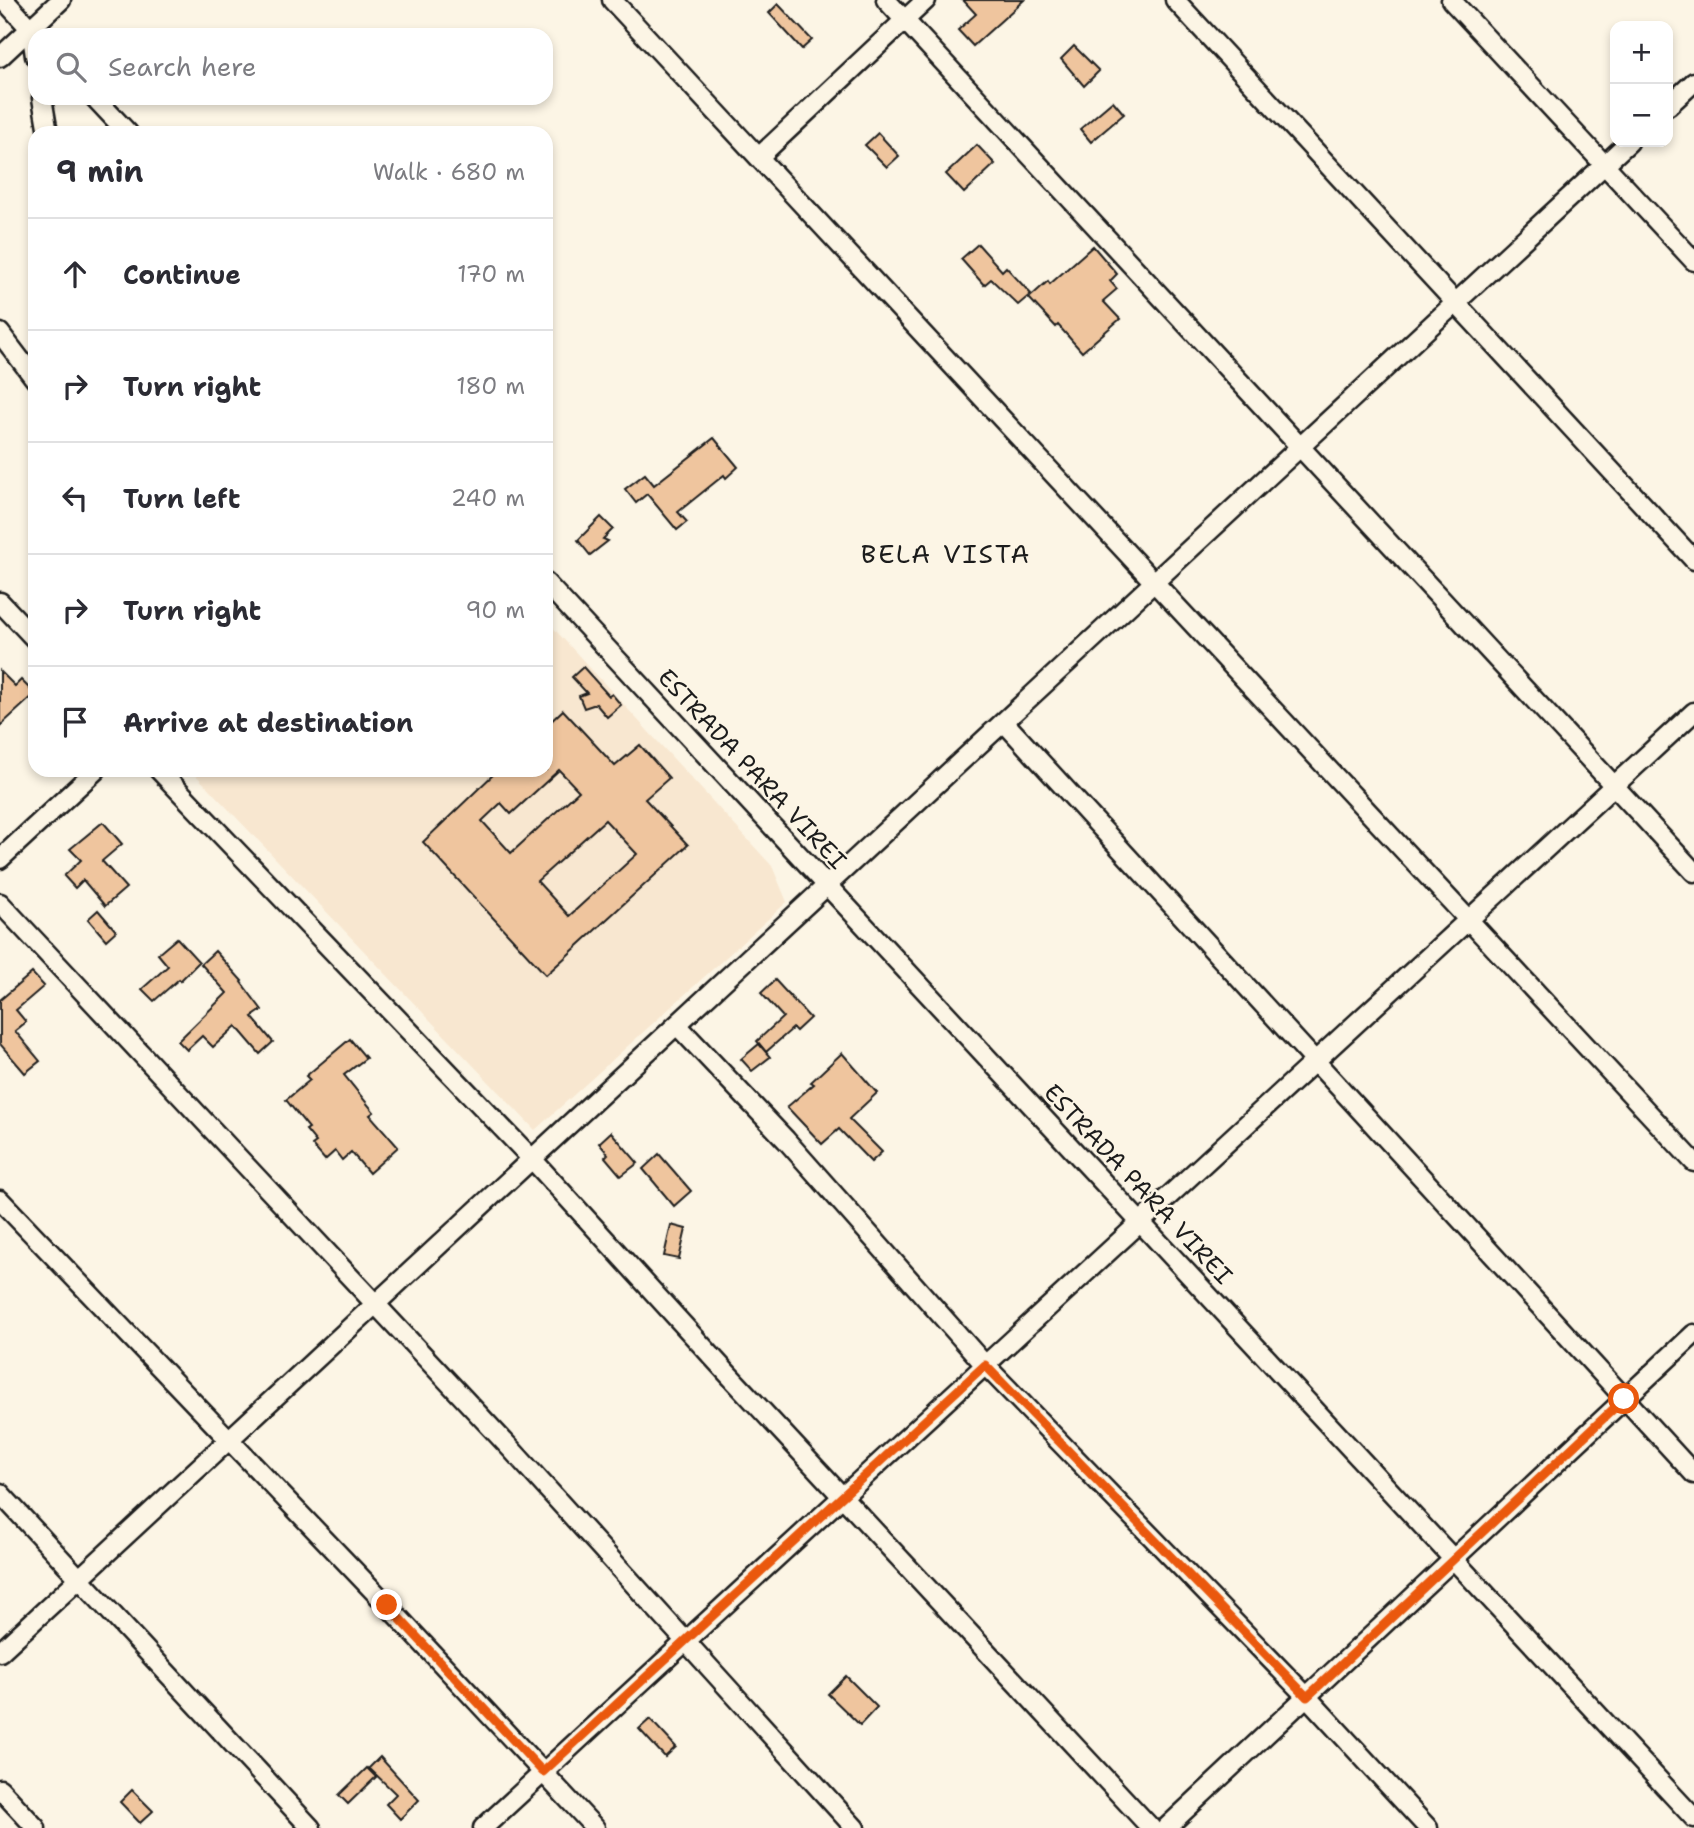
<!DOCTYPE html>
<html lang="en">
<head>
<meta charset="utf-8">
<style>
  :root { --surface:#fff; --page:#f7f7f7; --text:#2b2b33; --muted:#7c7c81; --line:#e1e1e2 }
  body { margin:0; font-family:"Shantell Sans",sans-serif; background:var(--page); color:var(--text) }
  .controls { position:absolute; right:21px; top:21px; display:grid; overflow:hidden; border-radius:14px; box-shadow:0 4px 10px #0003 }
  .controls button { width:63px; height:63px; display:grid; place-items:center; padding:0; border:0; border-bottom:2px solid var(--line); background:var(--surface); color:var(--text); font:35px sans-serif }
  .stop { position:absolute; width:21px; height:21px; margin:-16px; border:5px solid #ea580c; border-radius:50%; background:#fff }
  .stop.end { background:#ea580c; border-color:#fff; box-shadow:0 2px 7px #0008 }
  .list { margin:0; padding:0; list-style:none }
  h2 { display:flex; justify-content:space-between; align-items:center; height:91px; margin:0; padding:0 28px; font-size:30px }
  h2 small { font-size:23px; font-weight:400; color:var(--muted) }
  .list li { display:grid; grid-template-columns:46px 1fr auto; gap:21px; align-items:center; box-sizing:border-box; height:112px; padding:0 28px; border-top:2px solid var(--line) }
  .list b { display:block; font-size:26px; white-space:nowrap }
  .list em { font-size:23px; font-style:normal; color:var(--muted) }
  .icon { flex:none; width:38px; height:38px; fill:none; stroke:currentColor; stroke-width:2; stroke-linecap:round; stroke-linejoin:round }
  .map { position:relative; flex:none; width:1694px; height:1828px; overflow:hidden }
  .search { position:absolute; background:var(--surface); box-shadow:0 4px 10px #0003; left:28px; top:28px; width:525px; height:77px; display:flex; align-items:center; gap:18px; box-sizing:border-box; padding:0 24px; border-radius:21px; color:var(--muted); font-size:26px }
  .panel { position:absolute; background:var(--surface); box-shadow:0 4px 10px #0003; left:28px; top:126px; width:525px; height:651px; border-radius:21px }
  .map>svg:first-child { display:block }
  .built { fill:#f8e7d0 }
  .building { fill:#efc59e; stroke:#1c1c1c; stroke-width:2; fill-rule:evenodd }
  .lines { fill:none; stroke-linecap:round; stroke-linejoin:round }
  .minor-casing { stroke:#1c1c1c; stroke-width:23 }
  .minor { stroke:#fcf5e5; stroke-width:18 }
  .route { stroke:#ea580c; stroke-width:9 }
  .labels { text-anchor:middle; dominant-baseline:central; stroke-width:5; stroke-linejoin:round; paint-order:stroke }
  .street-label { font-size:24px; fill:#1c1c1c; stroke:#fcf5e5 }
  .neighbourhood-label { font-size:26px; letter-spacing:2px; fill:#1c1c1c; stroke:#fcf5e5 }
</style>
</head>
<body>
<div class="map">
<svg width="1694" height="1828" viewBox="0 0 1694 1828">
  <rect width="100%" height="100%" fill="#fcf5e5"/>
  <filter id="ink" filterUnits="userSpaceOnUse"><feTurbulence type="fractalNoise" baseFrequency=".0143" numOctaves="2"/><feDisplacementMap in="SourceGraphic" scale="14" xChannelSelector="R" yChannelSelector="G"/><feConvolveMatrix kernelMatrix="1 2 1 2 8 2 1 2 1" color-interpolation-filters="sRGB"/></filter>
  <g filter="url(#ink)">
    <path class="built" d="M546,620l226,246 15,36 -252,228 -344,-360h355z"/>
    <g class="building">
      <path d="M963,0h61l-51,46 -15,-16 18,-16z"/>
      <path d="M778,4l34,36 -10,9 -33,-36z"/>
      <path d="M1074,46l25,25 -15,15 -23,-27z"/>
      <path d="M1113,101l11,13 -33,28 -11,-13z"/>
      <path d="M878,133l21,23 -12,11 -22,-22z"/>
      <path d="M977,145l18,19 -31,29 -18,-19z"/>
      <path d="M978,244l24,27 4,-4 25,27 -13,11 -27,-26 -7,6 -23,-26z"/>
      <path d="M1093,246l24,28 -7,7 7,8 -14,12 17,18 -38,33 -24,-27 -2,2 -27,-29 19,-17 2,3z"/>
      <path d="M714,438l24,29 -12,11 -2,-3 -46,37 9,10 -10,8 -30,-36 -11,9 -11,-14 20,-15 9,11z"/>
      <path d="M601,517l12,12 -10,10 5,2 -18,14 -12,-15z"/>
      <path d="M583,667l26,29 3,-2 9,11 -14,12 -11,-13 -12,4 -5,-12 8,-3 -15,-16z"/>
      <path d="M0,671l15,15 6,-6 14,14 -35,32z"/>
      <path d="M563,710l52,56 25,-21 29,33 -24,21 43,46 -142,130 -123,-133 75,-72h48v-44zM559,770l20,21 -68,62 -29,-32 19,-18 10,11zM605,820l32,34 -68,62 -32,-35z"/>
      <path d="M103,822l19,22 -20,17 24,27 -21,18 -22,-26 -8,8 -11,-12 17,-16 -11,-11z"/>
      <path d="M98,910l18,21 -10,9 -18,-21z"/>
      <path d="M177,938l22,24 -19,19 -1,-2 -25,22 -12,-12 26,-23 -10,-12z"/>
      <path d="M215,951l27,30 -1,1 21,28 -10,7 21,25 -13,12 -24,-28 -23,21 -11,-11 -15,14 -9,-9 49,-48 -26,-29z"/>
      <path d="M32,973l12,13 -28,24 10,12 -11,9 25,30 -15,12 -25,-29v-44z"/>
      <path d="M775,980l35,38 -14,13 -3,-3 -27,24 -9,-11 26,-24 -22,-24z"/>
      <path d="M350,1039l16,19 -22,17 30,37 -4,3 28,32 -29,26 -18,-21 -9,8 -7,-9 -10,9 -13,-15 4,-3 -10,-12 3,-2 -23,-28 24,-20 -4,-4z"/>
      <path d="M759,1044l11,13 -18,14 -11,-12z"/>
      <path d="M842,1053l35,40 -28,26 33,33 -11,10 -32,-33 -17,15 -35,-37 27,-23 -3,-2z"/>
      <path d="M611,1132l27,31 -17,13 -16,-19 3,-3 -9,-11z"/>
      <path d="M659,1154l32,37 -17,15 -31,-37z"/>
      <path d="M671,1225l15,4 -7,30 -15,-3z"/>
      <path d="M846,1676l31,31 -17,18 -32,-31z"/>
      <path d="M650,1719l26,28 -11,10 -26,-28z"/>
      <path d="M380,1757l39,43 -19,19 -14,-15 10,-10 -27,-26z"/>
      <path d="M367,1768l9,9 -28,27 -9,-9z"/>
      <path d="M132,1790l21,21 -13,12 -20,-21z"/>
    </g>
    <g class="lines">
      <g class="minor-casing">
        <g id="minor">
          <path d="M4,0l32,35"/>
          <path d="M612,0l1082,1162"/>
          <path d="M886,0l808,872"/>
          <path d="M1175,0l519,560"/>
          <path d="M1451,0l243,261"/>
          <path d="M31,29l4,27"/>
          <path d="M0,57l61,-57"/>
          <path d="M42,98l6,35"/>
          <path d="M95,98l33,35"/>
          <path d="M1668,106l26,-24"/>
          <path d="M759,157l167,-157"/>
          <path d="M0,333l35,46"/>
          <path d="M546,583l1148,1235"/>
          <path d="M0,602l35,37"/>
          <path d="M1004,722l690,752"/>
          <path d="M159,770l373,389 196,215 423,454"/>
          <path d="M0,859l96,-89"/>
          <path d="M0,903l513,548 342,377"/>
          <path d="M677,1025l109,115 199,225 322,332 121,131"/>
          <path d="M0,1200l387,405 208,223"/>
          <path d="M0,1493l311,335"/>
          <path d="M0,1652l1629,-1510"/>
          <path d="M0,1789l36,39"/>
          <path d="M483,1828l1211,-1116"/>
          <path d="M1166,1828l528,-494"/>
        </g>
      </g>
      <use href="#minor" class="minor"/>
    </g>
  </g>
  <g class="lines" filter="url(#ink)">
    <path class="route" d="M387,1605l156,167 442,-407 322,332 317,-298"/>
  </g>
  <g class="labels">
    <g class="street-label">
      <text transform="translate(752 769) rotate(47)">ESTRADA PARA VIREI</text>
      <text transform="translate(1138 1184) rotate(47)">ESTRADA PARA VIREI</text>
    </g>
    <g class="neighbourhood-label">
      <text x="946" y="553">BELA VISTA</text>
    </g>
  </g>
</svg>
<div class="controls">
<button>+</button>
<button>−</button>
</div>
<div class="stop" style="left:1624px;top:1399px"></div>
<div class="stop end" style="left:387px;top:1605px"></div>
<div class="search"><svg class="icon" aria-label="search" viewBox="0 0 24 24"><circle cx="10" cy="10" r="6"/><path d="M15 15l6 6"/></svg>Search here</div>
<section class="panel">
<h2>9 min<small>Walk · 680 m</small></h2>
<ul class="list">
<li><svg class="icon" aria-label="ahead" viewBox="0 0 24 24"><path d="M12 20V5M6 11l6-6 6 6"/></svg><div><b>Continue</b></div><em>170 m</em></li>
<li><svg class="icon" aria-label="right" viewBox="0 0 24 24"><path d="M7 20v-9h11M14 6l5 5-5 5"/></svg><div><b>Turn right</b></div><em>180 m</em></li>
<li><svg class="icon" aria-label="left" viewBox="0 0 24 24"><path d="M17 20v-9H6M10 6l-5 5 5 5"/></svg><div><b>Turn left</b></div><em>240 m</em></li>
<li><svg class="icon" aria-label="right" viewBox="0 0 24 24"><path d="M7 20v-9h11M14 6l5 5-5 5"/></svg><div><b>Turn right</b></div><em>90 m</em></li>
<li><svg class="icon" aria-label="arrive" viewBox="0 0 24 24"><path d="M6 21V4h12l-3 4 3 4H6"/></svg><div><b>Arrive at destination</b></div></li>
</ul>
</section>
</div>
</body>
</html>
